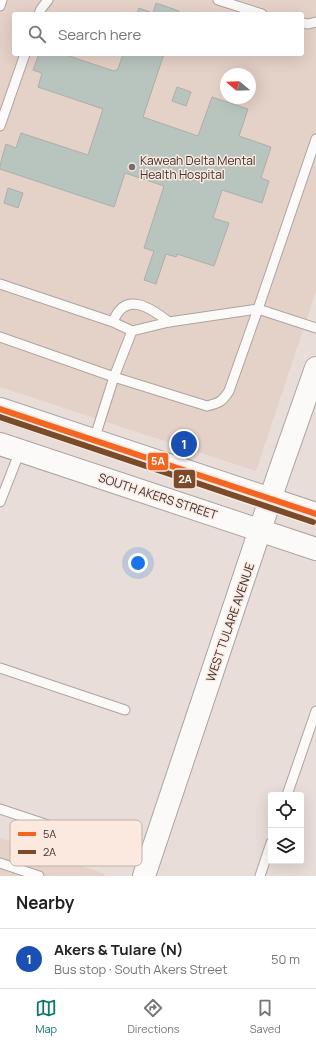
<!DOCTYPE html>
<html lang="en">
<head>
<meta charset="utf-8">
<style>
  :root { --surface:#fff; --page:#f6f6f6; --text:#222; --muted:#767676; --line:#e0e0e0; --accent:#0f766e }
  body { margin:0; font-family:Manrope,sans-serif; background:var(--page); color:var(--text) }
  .controls { position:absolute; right:12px; bottom:12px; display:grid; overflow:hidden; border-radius:4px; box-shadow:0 4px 16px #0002 }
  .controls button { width:36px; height:36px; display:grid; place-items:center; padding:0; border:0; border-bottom:1px solid var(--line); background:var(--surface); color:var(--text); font:20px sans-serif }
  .compass { position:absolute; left:220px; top:68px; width:36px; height:36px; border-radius:50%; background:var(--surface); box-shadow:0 4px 16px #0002; rotate:289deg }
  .you { position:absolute; left:138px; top:563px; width:14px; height:14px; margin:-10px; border:3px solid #fff; border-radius:50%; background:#1a73e8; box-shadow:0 0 0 6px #1a73e833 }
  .badge { display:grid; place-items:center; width:26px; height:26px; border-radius:50%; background:var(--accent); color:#fff; font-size:13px; font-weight:700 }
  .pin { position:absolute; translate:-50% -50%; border:2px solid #fff; box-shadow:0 1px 4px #0006 }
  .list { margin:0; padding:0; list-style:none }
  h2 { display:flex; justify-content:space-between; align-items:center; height:52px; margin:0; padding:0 16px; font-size:17px }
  h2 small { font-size:13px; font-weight:400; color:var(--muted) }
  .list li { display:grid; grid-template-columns:26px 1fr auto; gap:12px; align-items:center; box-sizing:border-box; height:60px; padding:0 16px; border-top:1px solid var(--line) }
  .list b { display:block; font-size:15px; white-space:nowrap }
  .list p { margin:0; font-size:13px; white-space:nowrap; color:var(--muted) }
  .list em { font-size:13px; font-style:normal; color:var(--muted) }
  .icon { flex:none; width:22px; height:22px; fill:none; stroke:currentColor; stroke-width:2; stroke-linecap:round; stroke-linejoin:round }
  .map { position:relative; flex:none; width:316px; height:876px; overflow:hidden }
  .search { position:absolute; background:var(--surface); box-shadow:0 4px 16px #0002; left:12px; right:12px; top:12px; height:44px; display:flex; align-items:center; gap:10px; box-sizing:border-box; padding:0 14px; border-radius:4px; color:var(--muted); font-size:15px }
  .sheet { height:112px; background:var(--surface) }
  nav { display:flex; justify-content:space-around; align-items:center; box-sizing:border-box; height:56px; border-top:1px solid var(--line); background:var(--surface); font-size:11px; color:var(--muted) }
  nav a { display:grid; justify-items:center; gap:2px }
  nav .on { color:var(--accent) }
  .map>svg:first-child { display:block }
  .built { fill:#e4d1c8; fill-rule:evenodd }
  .building { fill:#b8c4be; stroke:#afadaa }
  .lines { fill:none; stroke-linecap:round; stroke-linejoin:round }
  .lane-casing { stroke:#aca4a0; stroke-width:11 }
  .secondary-casing { stroke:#aca4a0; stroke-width:24 }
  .lane { stroke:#fcfaf9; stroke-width:9 }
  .secondary { stroke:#fcfaf9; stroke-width:22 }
  .bus-1-casing { stroke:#fbe8df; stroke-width:9 }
  .bus-2-casing { stroke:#fbe8df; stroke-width:9 }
  .bus-1 { stroke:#f26522; stroke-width:6 }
  .bus-2 { stroke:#7a4b2a; stroke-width:6 }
  .poi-dot { fill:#776e6b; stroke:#fbe8df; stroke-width:1.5 }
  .labels { text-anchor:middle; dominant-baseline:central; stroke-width:3; stroke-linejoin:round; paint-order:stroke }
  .poi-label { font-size:12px; fill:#3a3330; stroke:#fbe8df; text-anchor:start }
  .street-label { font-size:12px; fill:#3a3330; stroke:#fbe8df }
  .key { fill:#fbe8df; stroke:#c1b2aa; stroke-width:1 }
  .key-label { font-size:11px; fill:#3a3330 }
  .line-badge { stroke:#fbe8df; stroke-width:1.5 }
  .badge-label { font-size:11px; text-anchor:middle; font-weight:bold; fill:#fff }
</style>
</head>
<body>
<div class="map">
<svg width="316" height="876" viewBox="0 0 316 876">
  <rect width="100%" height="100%" fill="#e8ddd8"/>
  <g class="built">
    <path d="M0,0h316v291l-60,180 -256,-84zM14,14h288v40h-288zM226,74h24v24h-24z"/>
    <path d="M0,838l105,36 -1,2h-104z"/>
  </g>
  <g class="building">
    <path d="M156,3l23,8 -1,3h-41l2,-6 14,5z"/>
    <path d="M39,54h24l51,17 4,-2 5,-15h41l-21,63 55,19 14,-39 36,12 -9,27 32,11 -10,31 8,3 -7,22 -40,-13 -9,28 16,5 -15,43 -37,-12 -1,3 -10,-3 -10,30 -12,-4 10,-29 -10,-3 20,-62 -39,-13 -11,34 -114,-38v-4l6,-21 10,4 5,-15 67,22 15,-46 -65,-22 4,-14 -9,-3z"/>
    <path d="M177,87l14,5 -5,14 -14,-5z"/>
    <path d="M8,188l15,5 -5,15 -14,-5z"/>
  </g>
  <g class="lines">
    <g class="lane-casing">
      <g id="lane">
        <path d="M218,0l44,14"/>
        <path d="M0,6l2,-6"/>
        <path d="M39,14l2,-5 7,-9"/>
        <path d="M302,23l6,1 8,-2"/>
        <path d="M0,126l25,-72"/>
        <path d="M0,284l113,38 19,9"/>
        <path d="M113,322c12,-32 38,-14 56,0"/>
        <path d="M0,337l114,40 93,29c12,-3 15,-4 22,-15l29,-82 58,-170"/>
        <path d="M94,440l20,-63 18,-46 37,-9 89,-13 58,19"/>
        <path d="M0,502l20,-51"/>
        <path d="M0,668l125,42"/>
        <path d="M287,795l29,-84"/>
        <path d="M0,809l150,50"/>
        <path d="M0,863l39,13"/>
        <path d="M260,876l11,-33"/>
      </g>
    </g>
    <g class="secondary-casing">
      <g id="secondary">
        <path d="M0,409l316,105"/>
        <path d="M0,444l316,105"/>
        <path d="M144,876l134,-400 38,-108"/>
      </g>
    </g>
    <use href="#lane" class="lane"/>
    <use href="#secondary" class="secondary"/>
    <g class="bus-1-casing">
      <path id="bus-1" d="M0,409l316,105"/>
    </g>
    <g class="bus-2-casing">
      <path id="bus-2" d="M0,417l313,105"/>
    </g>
    <use href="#bus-1" class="bus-1"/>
    <use href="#bus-2" class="bus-2"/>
  </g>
  <circle class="poi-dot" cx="132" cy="167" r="4"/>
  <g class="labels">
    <g class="poi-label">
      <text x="140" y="160">Kaweah Delta Mental<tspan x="140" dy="14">Health Hospital</tspan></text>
    </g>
    <g class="street-label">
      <text transform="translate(158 496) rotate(18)">SOUTH AKERS STREET</text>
      <text transform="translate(230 622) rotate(-71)">WEST TULARE AVENUE</text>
    </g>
  </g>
  <rect x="10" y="820" width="132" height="46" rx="6" class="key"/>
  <rect x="18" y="832" width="18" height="4" fill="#f26522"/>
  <rect x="18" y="850" width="18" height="4" fill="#7a4b2a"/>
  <g class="key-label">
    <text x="43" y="838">5A</text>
    <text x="43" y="856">2A</text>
  </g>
  <g class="line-badge">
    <rect x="147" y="452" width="22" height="19" rx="4" fill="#f26522"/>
    <rect x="173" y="469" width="23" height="20" rx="4" fill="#7a4b2a"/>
  </g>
  <g class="badge-label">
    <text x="158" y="465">5A</text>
    <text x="185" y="483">2A</text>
  </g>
</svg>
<div class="controls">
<button><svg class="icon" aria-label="locate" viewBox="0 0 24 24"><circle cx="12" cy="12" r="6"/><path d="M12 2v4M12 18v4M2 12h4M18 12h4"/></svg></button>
<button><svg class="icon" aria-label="layers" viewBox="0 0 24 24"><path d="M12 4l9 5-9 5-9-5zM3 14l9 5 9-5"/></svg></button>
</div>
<svg class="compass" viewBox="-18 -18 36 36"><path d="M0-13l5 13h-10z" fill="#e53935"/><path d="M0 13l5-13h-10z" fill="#767676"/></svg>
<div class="you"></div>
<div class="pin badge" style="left:184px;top:444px;background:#1a4fb4">1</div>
<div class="search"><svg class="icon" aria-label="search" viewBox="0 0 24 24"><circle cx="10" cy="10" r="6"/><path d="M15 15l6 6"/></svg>Search here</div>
</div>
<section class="sheet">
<h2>Nearby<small></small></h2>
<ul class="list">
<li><span class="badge" style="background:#1a4fb4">1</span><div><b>Akers &amp; Tulare (N)</b><p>Bus stop · South Akers Street</p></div><em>50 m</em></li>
</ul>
</section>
<nav>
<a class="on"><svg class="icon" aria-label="map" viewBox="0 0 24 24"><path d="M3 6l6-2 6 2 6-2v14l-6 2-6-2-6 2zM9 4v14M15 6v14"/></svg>Map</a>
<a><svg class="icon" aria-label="directions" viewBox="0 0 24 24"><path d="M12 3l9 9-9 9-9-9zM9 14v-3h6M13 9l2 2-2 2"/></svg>Directions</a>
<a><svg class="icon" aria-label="saved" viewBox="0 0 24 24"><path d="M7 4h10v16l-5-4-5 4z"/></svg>Saved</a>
</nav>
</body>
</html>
